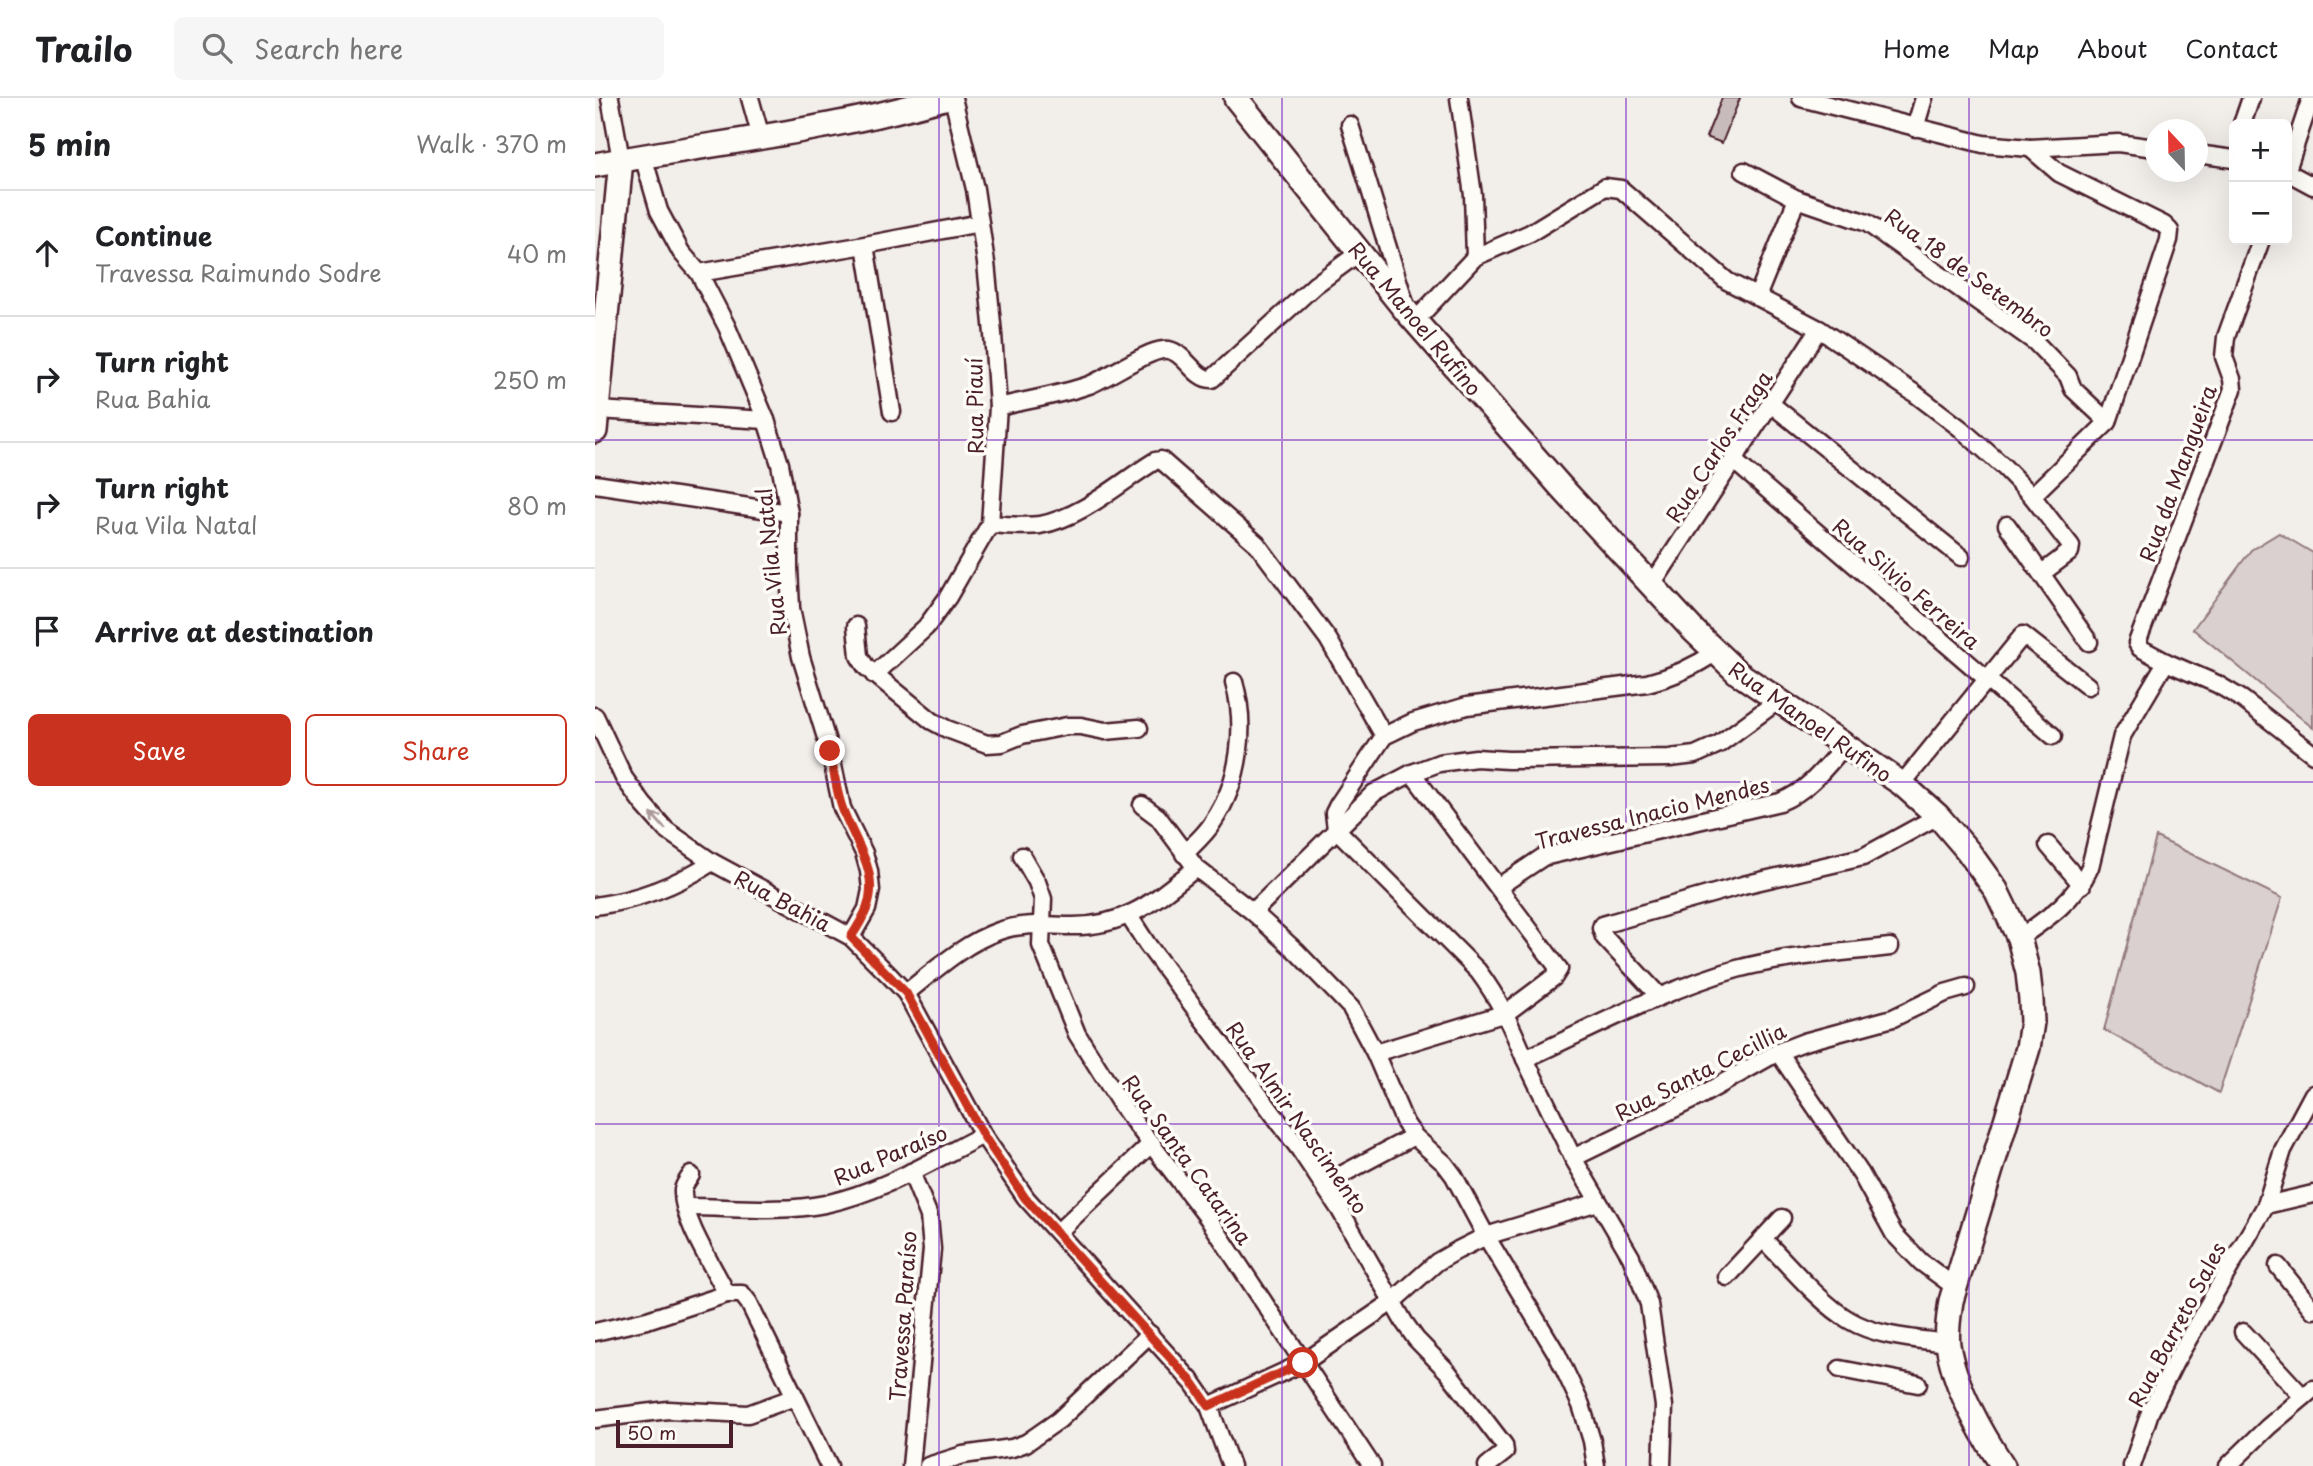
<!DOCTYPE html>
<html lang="en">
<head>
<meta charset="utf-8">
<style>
  :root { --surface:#fff; --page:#f6f6f6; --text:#202124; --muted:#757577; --line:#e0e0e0; --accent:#c8321e }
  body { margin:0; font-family:"Playpen Sans",sans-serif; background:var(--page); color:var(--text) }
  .controls { position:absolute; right:21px; top:21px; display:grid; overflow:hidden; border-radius:10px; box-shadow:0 7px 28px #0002 }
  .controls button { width:63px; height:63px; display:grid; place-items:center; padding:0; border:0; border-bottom:2px solid var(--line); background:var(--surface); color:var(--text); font:35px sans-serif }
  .compass { position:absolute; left:1550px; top:21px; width:63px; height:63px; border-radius:50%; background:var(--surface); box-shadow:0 7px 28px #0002; rotate:338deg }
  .scale { position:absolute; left:21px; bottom:18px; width:117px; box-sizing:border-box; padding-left:7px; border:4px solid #4a1f2b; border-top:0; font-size:19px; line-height:24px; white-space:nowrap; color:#4a1f2b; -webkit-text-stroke:5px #fdfcf7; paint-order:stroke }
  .stop { position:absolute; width:21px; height:21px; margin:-16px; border:5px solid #c8321e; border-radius:50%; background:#fff }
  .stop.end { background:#c8321e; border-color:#fff; box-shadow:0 2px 7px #0008 }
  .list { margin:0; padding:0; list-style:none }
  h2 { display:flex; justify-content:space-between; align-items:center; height:91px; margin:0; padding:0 28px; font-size:30px }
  h2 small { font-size:23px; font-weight:400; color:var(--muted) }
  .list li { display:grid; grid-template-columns:46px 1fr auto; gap:21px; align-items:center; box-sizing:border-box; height:126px; padding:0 28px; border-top:2px solid var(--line) }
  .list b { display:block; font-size:26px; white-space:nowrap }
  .list p { margin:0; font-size:23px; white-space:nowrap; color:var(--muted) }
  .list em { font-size:23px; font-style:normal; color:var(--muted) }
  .actions { display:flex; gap:14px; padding:21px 28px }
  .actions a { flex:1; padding:16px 0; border:2px solid var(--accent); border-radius:10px; text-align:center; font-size:24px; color:var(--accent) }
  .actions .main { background:var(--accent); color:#fff }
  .icon { flex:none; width:38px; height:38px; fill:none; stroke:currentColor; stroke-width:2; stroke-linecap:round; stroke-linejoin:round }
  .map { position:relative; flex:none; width:1718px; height:1368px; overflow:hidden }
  header { display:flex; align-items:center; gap:42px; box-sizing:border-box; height:98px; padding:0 35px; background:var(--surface); border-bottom:2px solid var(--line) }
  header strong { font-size:33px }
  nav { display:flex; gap:38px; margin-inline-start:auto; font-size:24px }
  .search { width:490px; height:63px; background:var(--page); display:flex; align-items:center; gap:18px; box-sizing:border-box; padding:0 24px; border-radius:10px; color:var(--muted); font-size:26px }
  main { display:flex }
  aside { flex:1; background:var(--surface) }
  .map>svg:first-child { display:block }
  .green { fill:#d9d0cf; stroke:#92787d; stroke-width:2 }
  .building { fill:#c8bbbb; stroke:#4a1f2b; stroke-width:2 }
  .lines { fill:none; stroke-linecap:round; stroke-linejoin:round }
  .street-casing { stroke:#4a1f2b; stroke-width:21 }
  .secondary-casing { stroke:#4a1f2b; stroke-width:28 }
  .street { stroke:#fdfcf7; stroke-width:16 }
  .secondary { stroke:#fdfcf7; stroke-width:23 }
  .oneway { stroke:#ac999b }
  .route { stroke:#c8321e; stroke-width:9 }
  .grid { fill:none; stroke:#7b2cbf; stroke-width:2; stroke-opacity:0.55 }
  .labels { text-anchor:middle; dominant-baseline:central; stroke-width:7; stroke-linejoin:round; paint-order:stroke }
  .street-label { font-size:21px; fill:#4a1f2b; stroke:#fdfcf7 }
</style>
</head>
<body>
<header>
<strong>Trailo</strong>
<div class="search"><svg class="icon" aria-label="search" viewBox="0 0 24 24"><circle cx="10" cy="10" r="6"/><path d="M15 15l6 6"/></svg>Search here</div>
<nav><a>Home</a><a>Map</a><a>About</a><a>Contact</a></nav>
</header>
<main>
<aside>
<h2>5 min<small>Walk · 370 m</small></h2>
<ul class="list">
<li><svg class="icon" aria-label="ahead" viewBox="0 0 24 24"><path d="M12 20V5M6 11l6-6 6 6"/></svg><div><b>Continue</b><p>Travessa Raimundo Sodre</p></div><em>40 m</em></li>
<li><svg class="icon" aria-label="right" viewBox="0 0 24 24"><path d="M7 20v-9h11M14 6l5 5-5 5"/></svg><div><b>Turn right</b><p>Rua Bahia</p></div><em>250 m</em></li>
<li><svg class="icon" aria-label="right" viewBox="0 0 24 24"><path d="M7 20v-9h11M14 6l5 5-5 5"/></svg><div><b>Turn right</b><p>Rua Vila Natal</p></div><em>80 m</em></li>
<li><svg class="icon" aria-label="arrive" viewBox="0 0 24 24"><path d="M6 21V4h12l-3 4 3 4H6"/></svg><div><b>Arrive at destination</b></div></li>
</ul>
<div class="actions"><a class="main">Save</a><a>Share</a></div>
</aside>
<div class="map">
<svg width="1718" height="1368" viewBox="0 0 1718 1368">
  <rect width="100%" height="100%" fill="#f2efeb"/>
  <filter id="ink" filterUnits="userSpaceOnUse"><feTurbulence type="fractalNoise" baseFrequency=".0143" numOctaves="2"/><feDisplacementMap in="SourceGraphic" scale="14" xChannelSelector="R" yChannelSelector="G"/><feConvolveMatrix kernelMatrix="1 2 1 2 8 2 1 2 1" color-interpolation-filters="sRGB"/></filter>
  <g filter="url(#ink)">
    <g class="green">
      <path d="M1684,435l34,20v175l-120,-99 58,-79z"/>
      <path d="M1561,739l126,61 -63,195 -115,-63z"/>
    </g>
    <path class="building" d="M1127,0h18l-18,45 -16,-6z"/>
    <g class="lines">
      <g class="street-casing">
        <g id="street">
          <path d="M15,0l11,62"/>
          <path d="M155,0l11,39"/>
          <path d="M864,0l14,97 2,62"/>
          <path d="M1206,0l182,46 47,4 88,-5 37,5"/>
          <path d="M1647,26l9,-26"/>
          <path d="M755,27l55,178"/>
          <path d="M1320,30l9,-30"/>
          <path d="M1435,50l29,25 105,52 6,6 -1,9 -61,182 -76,74"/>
          <path d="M1602,56l37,5"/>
          <path d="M48,58l16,55 22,41 18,21 28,54 39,93 14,44 9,49v55l2,40 10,49 29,94 12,57 22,45 5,18 2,19 -4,19 -16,28"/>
          <path d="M1692,72l24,-72"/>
          <path d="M1149,73l53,28 70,24 168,119 33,34 5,13 35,33"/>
          <path d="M1692,74l26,14"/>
          <path d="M1666,142l-35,97 -2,20 8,22 1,10 -3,8 -93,246 3,5 26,14 51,22 25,15 71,55"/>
          <path d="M270,147l27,167"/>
          <path d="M104,175l166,-28 115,-22"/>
          <path d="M1162,199l40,-98"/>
          <path d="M821,222l59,-63 55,-24 75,-46 16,2 106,92 92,48 95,64 46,35 44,39 28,29 39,50 -1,6 -28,21"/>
          <path d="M1176,306l190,153"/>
          <path d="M403,309c30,-7 62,-12 91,-22 20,-8 57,-34 74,-35 21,-3 30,30 49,29l103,-94 45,-33"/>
          <path d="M2,312l169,10"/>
          <path d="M1138,362l320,276"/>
          <path d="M0,386l194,29"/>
          <path d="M395,426c17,1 34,3 50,1 43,-8 79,-42 115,-64l6,-1 96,84 71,95 56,97 -46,69 -4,8 2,16 142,142c21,28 34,56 47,88 70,-32 138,-69 212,-90 49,-13 102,-16 153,-22"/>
          <path d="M1412,427l82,117"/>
          <path d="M1057,487l167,-256"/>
          <path d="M261,528l3,30 7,11 66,54 15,8 40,15 15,-1 20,-8 45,-9h14l24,5 34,-3"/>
          <path d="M279,577l52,-48 22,-30 42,-73 8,-117 -5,-73 -7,-71 -11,-74 -22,-91"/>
          <path d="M0,618l29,62 19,26 23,26 46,32 139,75 38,38 17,18 77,142 43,63 167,185 16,23 22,60"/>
          <path d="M789,638l29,-14 54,-16 180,-23c25,-6 47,-16 69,-31"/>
          <path d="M1307,686l121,-149 65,51"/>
          <path d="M547,707l16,12 38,51 57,44 44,40 54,56 24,45 30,70 9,13 31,28 9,12 32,60 71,118 24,51 11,36 4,25"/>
          <path d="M1453,747l34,40"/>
          <path d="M589,756c10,-10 22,-20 29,-32 27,-40 34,-95 21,-140"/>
          <path d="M427,758l15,26 6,17 -2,46 36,89 45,72 86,112 164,248"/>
          <path d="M903,789l45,-30 237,-55c28,-11 45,-34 64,-56"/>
          <path d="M0,808c43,-6 81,-20 117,-44"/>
          <path d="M658,814l121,-119 38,-20 27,-10 37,-5 32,2 162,-2 25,-3 24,-11 60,-44"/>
          <path d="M534,818l18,28 153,206 40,60 64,112 12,17 32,33 56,73 1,7 -18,14"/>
          <path d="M1424,840c28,-19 57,-39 71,-71l32,-131 44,-74"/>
          <path d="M311,895c28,-22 58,-50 93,-62 23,-8 45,-6 69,-5 57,2 86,-25 128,-58"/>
          <path d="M1064,898l-55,-59 -3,-9 1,-3 141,-40 120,-28 75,-41"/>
          <path d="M1183,954l83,122 33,60 27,28 34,25"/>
          <path d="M780,955l131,-40 48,-36 5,-8 -147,-196"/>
          <path d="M930,961l48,99 58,99 18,47 15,102 -2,60"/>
          <path d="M978,1060l125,-61 80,-45 26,-10 89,-24 52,-25 21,-6"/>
          <path d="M316,1074l18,44 3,33 -21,217"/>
          <path d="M96,1077c-3,5 -7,9 -8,15 -2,28 31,78 44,104"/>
          <path d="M729,1086l90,-48"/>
          <path d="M1671,1107l47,-11"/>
          <path d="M91,1109c45,0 95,6 139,-3 56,-12 107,-43 158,-69"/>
          <path d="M463,1134l94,-89"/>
          <path d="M1168,1141c25,25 57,64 86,81 28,17 67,19 99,23"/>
          <path d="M1683,1168l35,44"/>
          <path d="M1132,1179l55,-59"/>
          <path d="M0,1234l52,-12 80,-26h15l7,9 80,163"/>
          <path d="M1648,1234l60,65"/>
          <path d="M1245,1271l78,15"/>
          <path d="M614,1308l94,-43 89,-61 45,-40 21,-12 28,-14 112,-34"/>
          <path d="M0,1321l73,-9 80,4 47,-17"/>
          <path d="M333,1368l35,-11 49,-7 14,-5 33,-23 91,-86"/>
          <path d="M1537,1368l18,-54 25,-50 91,-157 17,-55 30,-56"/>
          <path d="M1633,1368l40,-39 45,-38"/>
        </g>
      </g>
      <g class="secondary-casing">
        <g id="secondary">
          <path d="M641,0l171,214 154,175 132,143 45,43 164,111 36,32 30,35 28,39 23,48 9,35 3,27 1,22 -4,26 -77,253c-2,14 -5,29 -3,44 6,40 33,88 55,121"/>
          <path d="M0,67c117,-22 235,-34 349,-67"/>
          <path d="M0,333l26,-271"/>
        </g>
      </g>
      <use href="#street" class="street"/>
      <use href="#secondary" class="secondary"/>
    </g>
    <defs><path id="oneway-shaft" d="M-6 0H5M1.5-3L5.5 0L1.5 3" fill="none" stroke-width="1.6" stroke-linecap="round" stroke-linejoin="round" transform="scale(1.75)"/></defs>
    <use class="oneway" href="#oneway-shaft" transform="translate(63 723) rotate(-132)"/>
  </g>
  <g class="lines" filter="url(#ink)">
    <path class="route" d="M235,653c4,19 6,41 13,59 12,33 37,62 24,98 -4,10 -10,20 -16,29l55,56 77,142 42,63 168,185 16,23 94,-43"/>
  </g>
  <path class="grid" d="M344,0v1368M687,0v1368M1031,0v1368M1374,0v1368M0,342h1718M0,684h1718M0,1026h1718"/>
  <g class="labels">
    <g class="street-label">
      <text transform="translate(1375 174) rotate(36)">Rua 18 de Setembro</text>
      <text transform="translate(821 220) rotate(50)">Rua Manoel Rufino</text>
      <text transform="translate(379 308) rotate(-91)">Rua Piauí</text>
      <text transform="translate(1123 348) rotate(-57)">Rua Carlos Fraga</text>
      <text transform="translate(1582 375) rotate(-70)">Rua da Mangueira</text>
      <text transform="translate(175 464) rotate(-96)">Rua Vila Natal</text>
      <text transform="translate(1312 485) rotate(41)">Rua Silvio Ferreira</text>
      <text transform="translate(1216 623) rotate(35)">Rua Manoel Rufino</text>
      <text transform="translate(1057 714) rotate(-14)">Travessa Inacio Mendes</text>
      <text transform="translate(188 802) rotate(28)">Rua Bahia</text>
      <text transform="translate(1105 973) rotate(-27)">Rua Santa Cecillia</text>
      <text transform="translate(703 1019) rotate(55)">Rua Almir Nascimento</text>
      <text transform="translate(295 1056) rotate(-23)">Rua Paraíso</text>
      <text transform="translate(593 1061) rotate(54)">Rua Santa Catarina</text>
      <text transform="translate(307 1218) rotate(-86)">Travessa Paraíso</text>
      <text transform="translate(1581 1226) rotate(-62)">Rua Barreto Sales</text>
    </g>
  </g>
</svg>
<div class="controls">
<button>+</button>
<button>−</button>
</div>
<svg class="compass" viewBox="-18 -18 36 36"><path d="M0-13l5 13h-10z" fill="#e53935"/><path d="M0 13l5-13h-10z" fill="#757577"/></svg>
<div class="scale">50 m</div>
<div class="stop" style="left:708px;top:1265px"></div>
<div class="stop end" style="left:235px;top:653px"></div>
</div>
</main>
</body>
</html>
